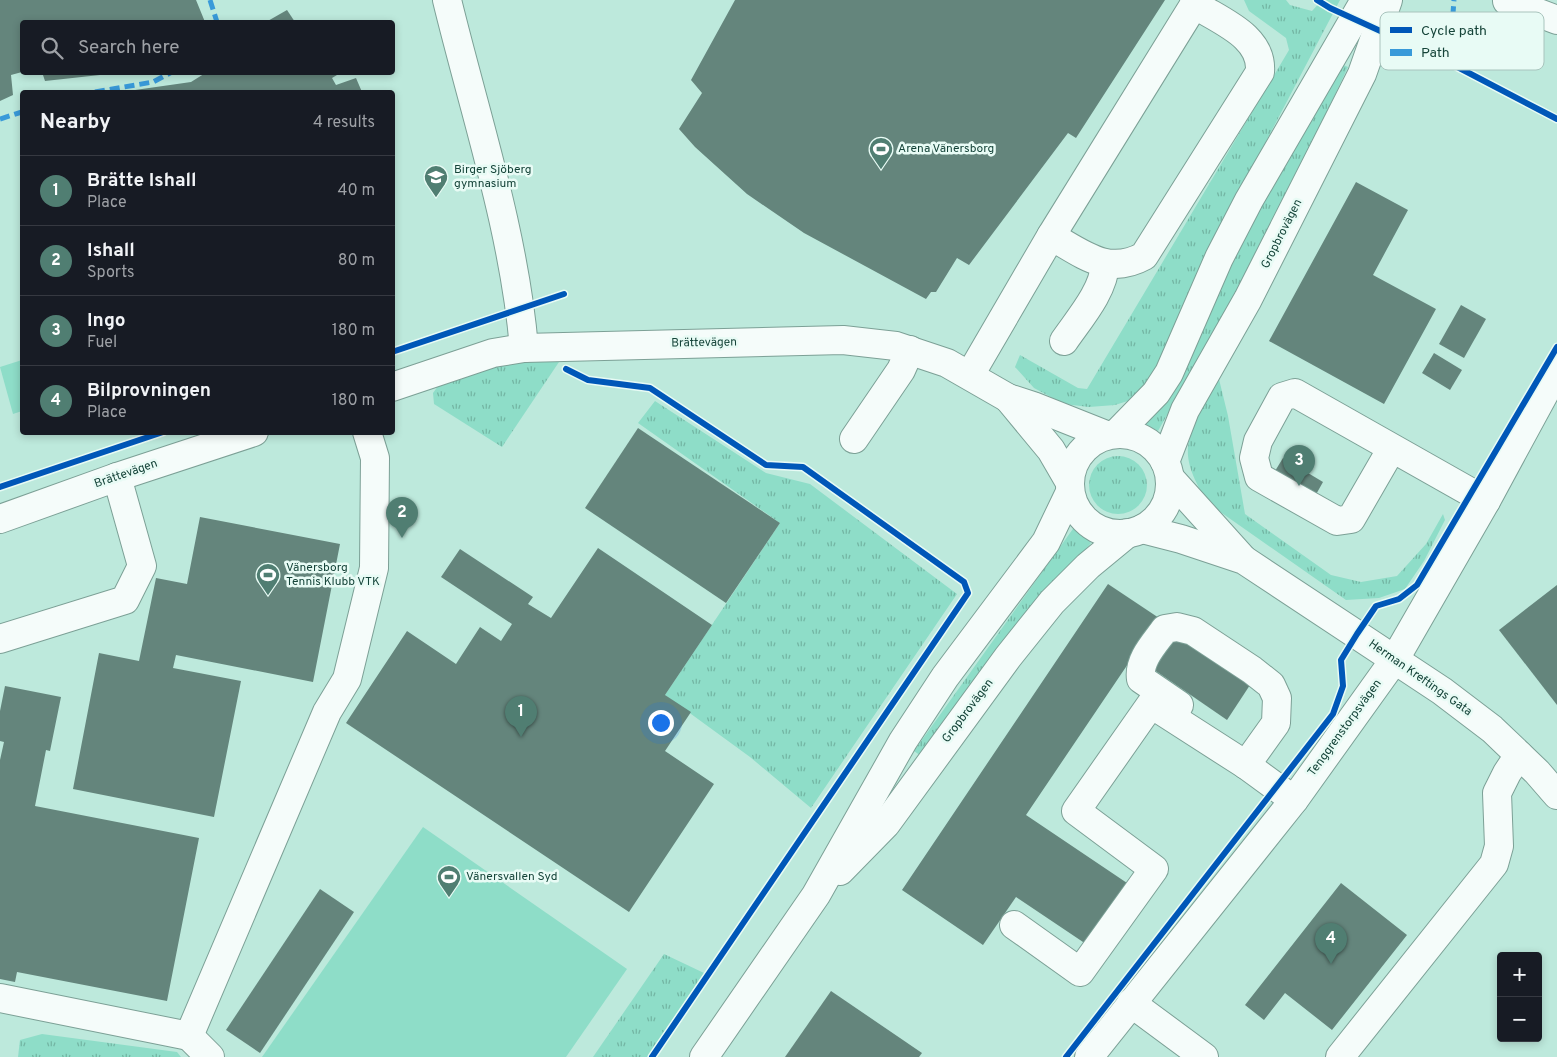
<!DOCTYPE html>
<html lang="en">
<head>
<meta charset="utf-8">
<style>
  :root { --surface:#171b24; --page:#242831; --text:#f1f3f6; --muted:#9ea1a6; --line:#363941; --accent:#507e72 }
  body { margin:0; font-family:Overpass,sans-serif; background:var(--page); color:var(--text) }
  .controls { position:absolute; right:15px; bottom:15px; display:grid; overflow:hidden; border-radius:5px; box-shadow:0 2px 8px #0003 }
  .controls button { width:45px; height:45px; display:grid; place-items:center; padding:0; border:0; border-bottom:1px solid var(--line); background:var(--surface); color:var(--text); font:25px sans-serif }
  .you { position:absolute; left:660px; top:722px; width:18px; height:18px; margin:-12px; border:4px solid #fff; border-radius:50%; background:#1a73e8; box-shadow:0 0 0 8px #1a73e833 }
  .badge { display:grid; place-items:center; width:32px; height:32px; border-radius:50%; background:var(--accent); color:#fff; font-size:16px; font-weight:700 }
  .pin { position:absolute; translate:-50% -41px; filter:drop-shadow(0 1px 2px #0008) }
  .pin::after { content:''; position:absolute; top:26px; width:18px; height:15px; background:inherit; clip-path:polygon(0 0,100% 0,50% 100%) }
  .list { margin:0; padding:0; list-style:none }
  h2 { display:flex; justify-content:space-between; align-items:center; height:65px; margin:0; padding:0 20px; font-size:21px }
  h2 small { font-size:16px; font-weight:400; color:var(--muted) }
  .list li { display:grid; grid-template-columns:32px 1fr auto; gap:15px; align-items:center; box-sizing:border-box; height:70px; padding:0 20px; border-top:1px solid var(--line) }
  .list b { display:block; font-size:19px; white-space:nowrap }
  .list p { margin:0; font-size:16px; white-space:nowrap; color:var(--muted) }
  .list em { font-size:16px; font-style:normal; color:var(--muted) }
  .icon { flex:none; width:28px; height:28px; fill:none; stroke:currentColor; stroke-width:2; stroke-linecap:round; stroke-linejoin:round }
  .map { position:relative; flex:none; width:1557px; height:1057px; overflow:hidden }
  .search { position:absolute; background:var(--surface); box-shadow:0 2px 8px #0003; left:20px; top:20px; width:375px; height:55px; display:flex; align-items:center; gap:12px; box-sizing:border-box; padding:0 18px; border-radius:5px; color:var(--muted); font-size:19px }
  .panel { position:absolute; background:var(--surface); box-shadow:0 2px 8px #0003; left:20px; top:90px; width:375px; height:345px; border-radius:5px }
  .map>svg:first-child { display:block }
  .grass { fill:url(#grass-tufts) }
  .pitch { fill:#8eddc8 }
  .building { fill:#64857c }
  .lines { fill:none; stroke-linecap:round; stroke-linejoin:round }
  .minor-casing { stroke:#7ca096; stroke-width:30 }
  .minor { stroke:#f5fcfa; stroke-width:28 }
  .quiet { stroke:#399ad9; stroke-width:5; stroke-dasharray:10 5; stroke-linecap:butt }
  .cycleway-casing { stroke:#e8fbf5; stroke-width:9 }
  .cycleway { stroke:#0057b8; stroke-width:6 }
  .labels { text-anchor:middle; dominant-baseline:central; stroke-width:5; stroke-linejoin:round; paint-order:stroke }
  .poi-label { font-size:12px; fill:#154439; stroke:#e8fbf5; text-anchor:start }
  .street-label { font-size:12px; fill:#154439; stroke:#e8fbf5 }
  .key { fill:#e8fbf5; stroke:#a9c4bd; stroke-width:1 }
  .key-label { font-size:14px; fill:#154439 }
</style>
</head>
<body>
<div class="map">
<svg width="1557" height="1057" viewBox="0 0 1557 1057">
  <defs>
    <pattern id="grass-tufts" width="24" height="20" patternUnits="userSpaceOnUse" patternTransform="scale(1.25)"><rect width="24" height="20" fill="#8eddc8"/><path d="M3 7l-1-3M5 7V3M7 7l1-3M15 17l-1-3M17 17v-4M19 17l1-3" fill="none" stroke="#73b5a3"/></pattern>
  </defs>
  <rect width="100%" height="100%" fill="#bde9dc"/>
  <g class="grass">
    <path d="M1244,0h42l4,5 22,6 10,-11h18l-114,218 -66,146 -26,35 -19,6 -26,2 -25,-3 -30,-16 -19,-21 5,-12 58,33 9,1 202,-339 -3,-12 -37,-27z"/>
    <path d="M1339,63l9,4 -79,168 -111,196 -15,-8 95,-183z"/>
    <path d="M561,359l-59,88 -68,-43 -1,-11 5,-7 73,-26z"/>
    <path d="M1218,375l10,41 17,98 86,61 30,7 36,-6 29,-32 17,-30 2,6 -21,41 -19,28 -26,9 -33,2 -137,-96c-10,-15 -23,-37 -21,-57 3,-20 21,-53 30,-72z"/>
    <path d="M655,401l111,72 44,11 147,110 -146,214 -61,-51 -85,-62 115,-172 -142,-100z"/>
    <circle cx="1118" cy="485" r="29"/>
    <path d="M1075,526l16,17 -31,36 -139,177 -7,-5z"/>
    <path d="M664,954l40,19 -57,84h-54z"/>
    <path d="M42,1034l135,18 4,5h-163l2,-17z"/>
  </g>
  <g class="pitch">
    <path d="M22,360v51l-9,3 -13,-47z"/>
    <path d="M423,827l204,142 -61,88h-304z"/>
  </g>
  <g class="building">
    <path d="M0,0h196l9,22h-183v50l-11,3 2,20 -13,6z"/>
    <path d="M735,0h430l-89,138 -8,-5 -99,132 -12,-7 -21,34h-5l-5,7 -122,-66 -57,-39 -52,-47 -16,-18 23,-36 -11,-13z"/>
    <path d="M287,10l8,12h-29z"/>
    <path d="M42,72h67v2l-64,7z"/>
    <path d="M207,72h135l-10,6 4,7 20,-7 6,14h-227v-2l56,-8z"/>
    <path d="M1356,182l52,28 -35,65 63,34 -52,95 -115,-63z"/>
    <path d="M1461,305l25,14 -22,39 -25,-14z"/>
    <path d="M1434,353l28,17 -12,20 -28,-17z"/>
    <path d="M638,428l142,95 -54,80 -141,-95z"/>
    <path d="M1283,458l40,24 -13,23 -41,-24z"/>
    <path d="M200,517l140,27 -27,138 -137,-27 -3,13 68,13 -27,136 -141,-28 26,-136 40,8 17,-83 31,6z"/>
    <path d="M598,548l114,77 -47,70 26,17 -26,39 49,33 -85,128 -283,-189 61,-92 49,33 24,-37 21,14 11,-17 -71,-47 19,-28 73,48 -5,7 23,14z"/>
    <path d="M1108,584l51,34 -133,197 101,68 -41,61 -70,-47 -33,48 -81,-55z"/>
    <path d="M1557,585v120l-58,-75z"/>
    <path d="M1173,633l77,52 -23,35 -77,-53z"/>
    <path d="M5,686l56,11 -11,54 -4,-1 -11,56 164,32 -32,163 -150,-29 -2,10 -15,-3v-219l4,-18 -4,-1v-30z"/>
    <path d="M1341,883l66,52 -75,95 -47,-37 -21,27 -19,-15z"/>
    <path d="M320,889l34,23 -94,141 -34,-23z"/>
    <path d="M831,991l91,62 -3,4h-134z"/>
  </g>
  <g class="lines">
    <g class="minor-casing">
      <g id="minor">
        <path d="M447,0c28,115 67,230 77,348"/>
        <path d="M1507,1l50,19"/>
        <path d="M1051,236c32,18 57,40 93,20l116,-184c3,-36 -40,-51 -66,-68"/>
        <path d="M1064,341c15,-22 40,-50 41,-77"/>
        <path d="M970,375l81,-139 146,-236"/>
        <path d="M392,387l101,-34 31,-5 319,-8 53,6 51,17 61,35 25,8 73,29"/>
        <path d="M1008,398l43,52 18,31"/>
        <path d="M1117,433l39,-40 13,-20 50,-115 30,-58 116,-200"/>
        <circle cx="1120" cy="484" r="50"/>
        <path d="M854,439l47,-69 9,-20"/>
        <path d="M1392,448l-41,71 -14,2 -78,-44 -5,-19 4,-17 24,-44 13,-4 191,108"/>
        <path d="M1165,462l20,-52 63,-111 114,-225 26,-74"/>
        <path d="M1170,478l73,81"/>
        <path d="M0,519l117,-42 137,-45"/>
        <path d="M1142,529l39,10 63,21 198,131 50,38 45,43 20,23"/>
        <path d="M0,639l125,-39 17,-34 -25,-89"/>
        <path d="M1179,705l-38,-26c-3,-19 14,-36 24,-50l12,-2 16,4 59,39 19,15 6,13 -1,25 -30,42"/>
        <path d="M840,871l46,-47 122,-167 44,-55 36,-36 40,-33"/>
        <path d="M1014,925l66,47 74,-103 -78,-58 75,-107 95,61 48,35"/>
        <path d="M0,998l189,38 138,-324 20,-33 27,-111 1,-110 -8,-26"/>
        <path d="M1131,1003l73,54"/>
        <path d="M189,1036l21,21"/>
        <path d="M704,1057l112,-162 87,-154 42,-64 101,-135 24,-50"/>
        <path d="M1089,1057l205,-257 101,-141 91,-158 71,-131"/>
        <path d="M1340,1057l154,-193 5,-18 -2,-53 10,-20 12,-18"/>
      </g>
    </g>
    <use href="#minor" class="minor"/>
    <g class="quiet">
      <path d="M210,0l7,22"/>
      <path d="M1444,60l7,-20 3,-40"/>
      <path d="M95,92l58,-10 19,-10"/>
      <path d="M0,119l22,-7"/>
    </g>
    <g class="cycleway-casing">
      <g id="cycleway">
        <path d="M1317,0l13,8 114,52 113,59"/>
        <path d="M392,352l172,-58"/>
        <path d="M566,369l22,11 62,8 116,77 37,2 161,115 4,11 -316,464"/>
        <path d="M0,487l163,-55"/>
        <path d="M1066,1057l267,-343 10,-28 -2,-26 16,-26 19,-28 23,-7 18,-14 140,-238"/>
      </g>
    </g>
    <use href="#cycleway" class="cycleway"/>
  </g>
  <defs>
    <g id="stadium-pin" transform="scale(1.25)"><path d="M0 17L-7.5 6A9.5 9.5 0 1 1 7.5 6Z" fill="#507e72" stroke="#e8fbf5"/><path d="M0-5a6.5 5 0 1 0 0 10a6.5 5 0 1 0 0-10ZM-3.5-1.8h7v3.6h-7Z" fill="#fff"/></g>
    <g id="school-pin" transform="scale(1.25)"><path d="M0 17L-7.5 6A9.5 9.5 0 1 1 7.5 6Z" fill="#507e72" stroke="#e8fbf5"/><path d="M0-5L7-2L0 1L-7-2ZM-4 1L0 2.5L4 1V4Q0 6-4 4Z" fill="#fff"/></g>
  </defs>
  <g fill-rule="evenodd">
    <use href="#stadium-pin" x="881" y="149"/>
    <use href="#school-pin" x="436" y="177"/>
    <use href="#stadium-pin" x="268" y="575"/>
    <use href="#stadium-pin" x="449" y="877"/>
  </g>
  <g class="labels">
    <g class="poi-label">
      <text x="898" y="149">Arena Vänersborg</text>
      <text x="454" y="170">Birger Sjöberg<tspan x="454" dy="14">gymnasium</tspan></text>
      <text x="286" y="568">Vänersborg<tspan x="286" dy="14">Tennis Klubb VTK</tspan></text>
      <text x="466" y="877">Vänersvallen Syd</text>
    </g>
    <g class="street-label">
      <text transform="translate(1282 234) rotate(-63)">Gropbrovägen</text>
      <text transform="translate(704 343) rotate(-1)">Brättevägen</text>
      <text transform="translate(126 474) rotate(-19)">Brättevägen</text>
      <text transform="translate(1420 678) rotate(35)">Herman Kreftings Gata</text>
      <text transform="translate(968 711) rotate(-53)">Gropbrovägen</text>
      <text transform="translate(1345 728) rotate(-54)">Tenggrenstorpsvägen</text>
    </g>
  </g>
  <rect x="1380" y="12" width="164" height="58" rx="8" class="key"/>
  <rect x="1390" y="27" width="22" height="6" fill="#0057b8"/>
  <rect x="1390" y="49" width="22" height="7" fill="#399ad9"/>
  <g class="key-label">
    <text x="1421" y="35">Cycle path</text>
    <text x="1421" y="57">Path</text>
  </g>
</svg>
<div class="controls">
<button>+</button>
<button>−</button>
</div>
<div class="you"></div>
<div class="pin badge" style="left:521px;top:737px">1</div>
<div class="pin badge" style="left:402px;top:538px">2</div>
<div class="pin badge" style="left:1299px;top:486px">3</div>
<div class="pin badge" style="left:1331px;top:964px">4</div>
<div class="search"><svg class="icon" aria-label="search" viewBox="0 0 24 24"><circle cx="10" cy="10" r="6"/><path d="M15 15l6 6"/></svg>Search here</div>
<section class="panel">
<h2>Nearby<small>4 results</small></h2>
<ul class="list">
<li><span class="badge">1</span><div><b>Brätte Ishall</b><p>Place</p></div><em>40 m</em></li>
<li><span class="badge">2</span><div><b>Ishall</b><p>Sports</p></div><em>80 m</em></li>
<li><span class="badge">3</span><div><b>Ingo</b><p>Fuel</p></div><em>180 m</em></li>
<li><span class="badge">4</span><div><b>Bilprovningen</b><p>Place</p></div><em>180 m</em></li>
</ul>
</section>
</div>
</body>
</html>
